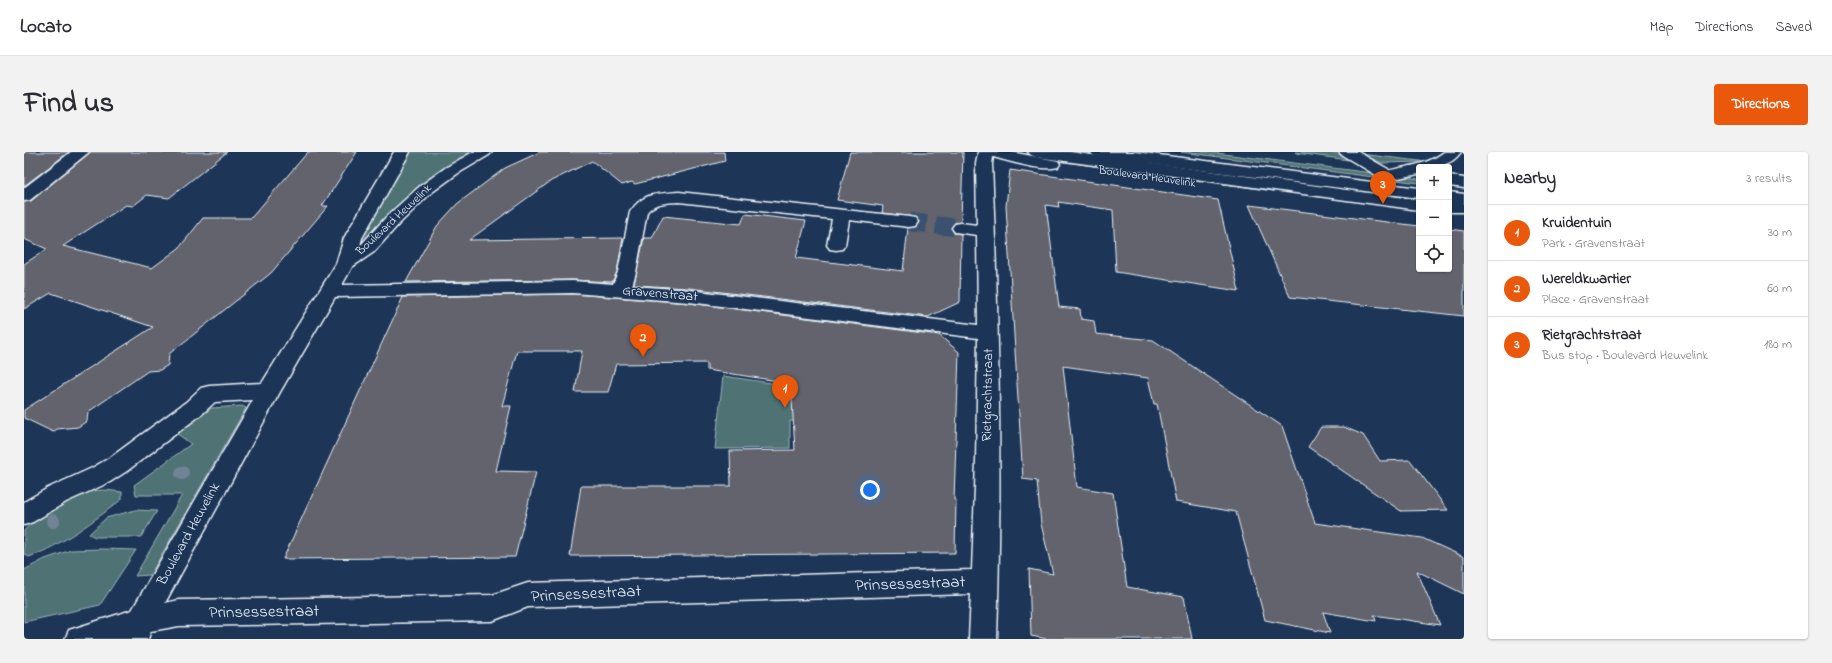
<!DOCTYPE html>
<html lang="en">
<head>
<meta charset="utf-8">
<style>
  :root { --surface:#fff; --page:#f2f2f3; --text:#2b2b33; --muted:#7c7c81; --line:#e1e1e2; --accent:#ea580c }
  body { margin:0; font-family:"Indie Flower",sans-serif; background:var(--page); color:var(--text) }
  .controls { position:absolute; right:12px; top:12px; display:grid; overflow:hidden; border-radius:4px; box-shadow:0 1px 3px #0004 }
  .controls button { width:36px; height:36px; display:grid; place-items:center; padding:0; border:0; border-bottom:1px solid var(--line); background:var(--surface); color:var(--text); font:20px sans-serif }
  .you { position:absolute; left:846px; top:338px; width:14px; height:14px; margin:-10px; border:3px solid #fff; border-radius:50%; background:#1a73e8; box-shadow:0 0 0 6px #1a73e833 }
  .badge { display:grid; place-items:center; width:26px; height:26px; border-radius:50%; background:var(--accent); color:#fff; font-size:13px; font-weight:700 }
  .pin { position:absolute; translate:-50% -33px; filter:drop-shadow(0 1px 2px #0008) }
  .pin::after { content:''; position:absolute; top:21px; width:14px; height:12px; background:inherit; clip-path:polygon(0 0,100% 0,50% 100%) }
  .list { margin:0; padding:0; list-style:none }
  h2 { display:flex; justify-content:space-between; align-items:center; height:52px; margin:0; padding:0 16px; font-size:17px }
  h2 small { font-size:13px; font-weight:400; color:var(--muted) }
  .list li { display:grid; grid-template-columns:26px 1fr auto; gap:12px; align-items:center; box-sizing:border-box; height:56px; padding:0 16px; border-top:1px solid var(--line) }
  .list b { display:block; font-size:15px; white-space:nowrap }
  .list p { margin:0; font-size:13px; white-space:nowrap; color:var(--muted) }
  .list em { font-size:13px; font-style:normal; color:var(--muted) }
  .icon { flex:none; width:22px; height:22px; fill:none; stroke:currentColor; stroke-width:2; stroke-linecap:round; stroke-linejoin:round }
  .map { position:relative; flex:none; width:1440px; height:487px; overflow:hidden; border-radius:4px }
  header { display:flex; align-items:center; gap:24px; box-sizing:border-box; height:56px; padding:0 20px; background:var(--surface); border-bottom:1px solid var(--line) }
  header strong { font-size:19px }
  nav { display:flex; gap:22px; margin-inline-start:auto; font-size:14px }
  .intro { display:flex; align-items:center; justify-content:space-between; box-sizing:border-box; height:96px; padding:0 24px }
  h1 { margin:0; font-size:28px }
  .button { padding:10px 18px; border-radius:4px; background:var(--accent); color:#fff; font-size:14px; font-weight:700 }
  main { display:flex; gap:24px; padding:0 24px }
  aside { flex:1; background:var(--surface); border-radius:4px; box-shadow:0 1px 3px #0004 }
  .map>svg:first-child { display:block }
  .green { fill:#507374; stroke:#9cb2b6 }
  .building { fill:#62646c; stroke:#e8f1f8 }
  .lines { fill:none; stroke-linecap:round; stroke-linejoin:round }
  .minor-tunnel { stroke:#3b516f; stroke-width:18; stroke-dasharray:18 9; stroke-linecap:butt }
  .minor-casing { stroke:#e8f1f8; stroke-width:3 }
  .major-casing { stroke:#e8f1f8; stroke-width:3 }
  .minor { fill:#1d3557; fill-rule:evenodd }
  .major { fill:#1d3557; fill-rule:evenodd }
  .tree { fill:#708496 }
  .labels { text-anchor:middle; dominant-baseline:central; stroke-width:3; stroke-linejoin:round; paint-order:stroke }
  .far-street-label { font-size:12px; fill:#e8f1f8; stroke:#1d3557 }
  .street-label { font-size:14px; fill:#e8f1f8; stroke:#1d3557 }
  .near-street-label { font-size:17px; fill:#e8f1f8; stroke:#1d3557 }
</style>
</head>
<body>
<header>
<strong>Locato</strong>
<nav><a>Map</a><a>Directions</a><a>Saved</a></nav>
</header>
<div class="intro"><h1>Find us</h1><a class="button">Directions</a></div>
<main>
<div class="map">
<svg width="1440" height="487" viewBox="0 0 1440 487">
  <rect width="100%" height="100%" fill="#1d3557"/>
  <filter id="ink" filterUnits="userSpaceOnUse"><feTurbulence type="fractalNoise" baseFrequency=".025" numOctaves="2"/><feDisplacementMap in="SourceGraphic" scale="8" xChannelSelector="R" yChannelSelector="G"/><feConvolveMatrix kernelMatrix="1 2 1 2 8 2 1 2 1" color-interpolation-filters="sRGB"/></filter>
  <g filter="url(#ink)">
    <g class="green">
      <path d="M386,0h63c-44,23 -78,57 -111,93l-4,-1z"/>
      <path d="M979,0h8l270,38 -8,1 -259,-36z"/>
      <path d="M1157,0h27l211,27v4z"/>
      <path d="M1271,0l41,1 20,8 -60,-8z"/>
      <path d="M1336,2l60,7 2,1 -40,1z"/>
      <path d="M699,224l130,19 -4,32 -59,-6v27l-75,1z"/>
      <path d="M218,254l4,2 -96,167 -15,1 47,-81h-46l-2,-10 57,-41 -15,-11 36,-25z"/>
      <path d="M81,338l17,2v7c-25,20 -63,48 -93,58l-5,-3v-23l13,-15 45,-25z"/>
      <path d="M111,358l22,1 -16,26h-46l-6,-3 17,-16z"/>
      <path d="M78,397l34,1 -36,55 -76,17v-52l21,-11 26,-9z"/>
    </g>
    <g class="building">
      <path d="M0,0h45l-45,34z"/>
      <path d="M66,0h137l-58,46 -22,-3 -14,11 -7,-1 -63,41 89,22 27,-20 24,-30h48l57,-66h49l-35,54h6l-57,67 -102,81 -1,11 -8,5 -12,1 -60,41 -1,9 -9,6 -21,2 -4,3 -29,-14v-8l129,-83 -102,-34 -27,16v-45l23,-15 -23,-10v-37l7,-1z"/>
      <path d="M516,0h184l1,9 -90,23 -3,-2 -10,3 -30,-24 -41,20 -82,59 154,-2 -6,34 -5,10 -39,-2 -167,2 31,-56 20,-22 48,-36z"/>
      <path d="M826,0h113l-2,70 -6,1 -5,5 4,5 7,1 -1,68 -32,15 -239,-29 -55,-3 10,-47h8l11,-22 78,8 4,-10 61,7 -10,37 107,13 5,-43 8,-1 3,-6 -4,-4 -33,-4 1,-7 -46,-6z"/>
      <path d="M986,18l208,30 21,91 -123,-19 -3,-62 -55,-8 1,5 -13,-2 13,102 21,2 1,10 13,2 2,13 57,6 129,86 33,97 107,15 42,19v37l-47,-23 23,54 -66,-10 2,6 -53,-9 7,21 -65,-13 -29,-108 -60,-10 -19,-98h-3l-6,-26 -85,-12 14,121 36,6 14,94 57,10 8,42h-145l-16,-3 -2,-67 24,5 -12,-50 -4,-43 -14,-2 -17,-273z"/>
      <path d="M1225,53l170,21v43h30v-40l15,2v85l-174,-19z"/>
      <path d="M549,142l116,9 250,32 20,17 -5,148h2l-1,53 -385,3 11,-70h150l-1,-35 65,-1 -4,-67 -84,-13v-7l-91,1 -8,28h-33l7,-41h-65l-15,55h9l-15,65 40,1 -21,85 -232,2 120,-262z"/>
      <path d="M1297,275h23l19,8 17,26 30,-1 38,50 -47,1 -93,-64z"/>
    </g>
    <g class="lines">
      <path class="minor-tunnel" d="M885,70l52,6"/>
      <g class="minor-casing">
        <g id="minor">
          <path d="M47,0h18l-59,48 -6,1v-13z"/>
          <path d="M370,0h16l-48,86 -2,8 27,-30 32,-29 26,-19 28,-16h19l-3,3 -32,19 -26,19 -32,31 -25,28 -22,15 -10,18 231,-4 40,3 5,-12 12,-60c14,-20 26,-18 49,-20l230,25 6,1 3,4 -3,4 -6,1 -60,-7 -4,25 -3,4 -6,1 -6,-1 -3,-4 5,-26 -153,-17c-12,1 -24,0 -32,10l-11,60 -4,14 57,4 289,35 -1,-90 -22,-3 -3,-4 3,-4 6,-1 16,2 -1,-61 2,-12h33l47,9 2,3 -2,3c-18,5 -48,-6 -65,-10l-1,7c7,158 10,317 5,475h-28l2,-45 -443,13 -36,14 -313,5 -28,5 -3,8h-83l4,-9 63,-20 121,-210 -38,2 -13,12 -75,57 -17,11 -44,20 -33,20 -9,3v-23l24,-14 44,-20 19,-11 75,-55 15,-14 8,-2 53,-3 74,-119 8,-26zM549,141l116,9 289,36 -2,123 -4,109 -444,13 -36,12 -313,5 -14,3 115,-211 55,-95z"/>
          <path d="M1004,0h42l349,48v10l-383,-53 -5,-2z"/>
          <path d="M1315,0h19l30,17 2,3 -2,3 -6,2 -6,-2 -34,-20z"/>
          <rect x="1425" y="50" width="15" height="10"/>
        </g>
      </g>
      <g class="major-casing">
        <g id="major">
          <path d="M1066,0h45l284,36v10l-321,-41 -5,-2z"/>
          <path d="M1420,0h17c-11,15 -25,15 -42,15v7l-26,5 -6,-2 -2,-3 2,-3c19,-5 41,-6 57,-19z"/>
          <path d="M1425,24l15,2v10l-15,-2z"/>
          <path d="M1425,40l15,2v10l-15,-2z"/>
        </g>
      </g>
      <use href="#minor" class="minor"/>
      <use href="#major" class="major"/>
    </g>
    <g class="tree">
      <circle cx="158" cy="321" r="7"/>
      <circle cx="29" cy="369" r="7"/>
    </g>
  </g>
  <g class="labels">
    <g class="far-street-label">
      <text transform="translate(1123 25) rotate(8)">Boulevard Heuvelink</text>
      <text transform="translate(370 68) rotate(-43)">Boulevard Heuvelink</text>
    </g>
    <g class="street-label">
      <text transform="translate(636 142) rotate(5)">Gravenstraat</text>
      <text transform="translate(964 243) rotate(-89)">Rietgrachtstraat</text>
      <text transform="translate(165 382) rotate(-61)">Boulevard Heuvelink</text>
    </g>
    <g class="near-street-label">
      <text transform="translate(886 432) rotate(-2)">Prinsessestraat</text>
      <text transform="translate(562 442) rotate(-3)">Prinsessestraat</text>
      <text transform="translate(240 460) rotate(-1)">Prinsessestraat</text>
    </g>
  </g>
</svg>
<div class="controls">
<button>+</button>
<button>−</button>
<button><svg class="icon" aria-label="locate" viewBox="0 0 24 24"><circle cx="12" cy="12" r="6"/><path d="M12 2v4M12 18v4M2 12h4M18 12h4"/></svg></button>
</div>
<div class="you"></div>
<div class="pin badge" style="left:761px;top:256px">1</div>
<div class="pin badge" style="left:619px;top:205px">2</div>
<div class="pin badge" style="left:1359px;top:52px">3</div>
</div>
<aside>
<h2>Nearby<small>3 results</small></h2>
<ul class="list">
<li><span class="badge">1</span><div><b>Kruidentuin</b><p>Park · Gravenstraat</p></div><em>30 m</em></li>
<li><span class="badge">2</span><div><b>Wereldkwartier</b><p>Place · Gravenstraat</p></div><em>60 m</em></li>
<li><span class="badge">3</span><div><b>Rietgrachtstraat</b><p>Bus stop · Boulevard Heuvelink</p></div><em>180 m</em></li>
</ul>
</aside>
</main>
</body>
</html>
